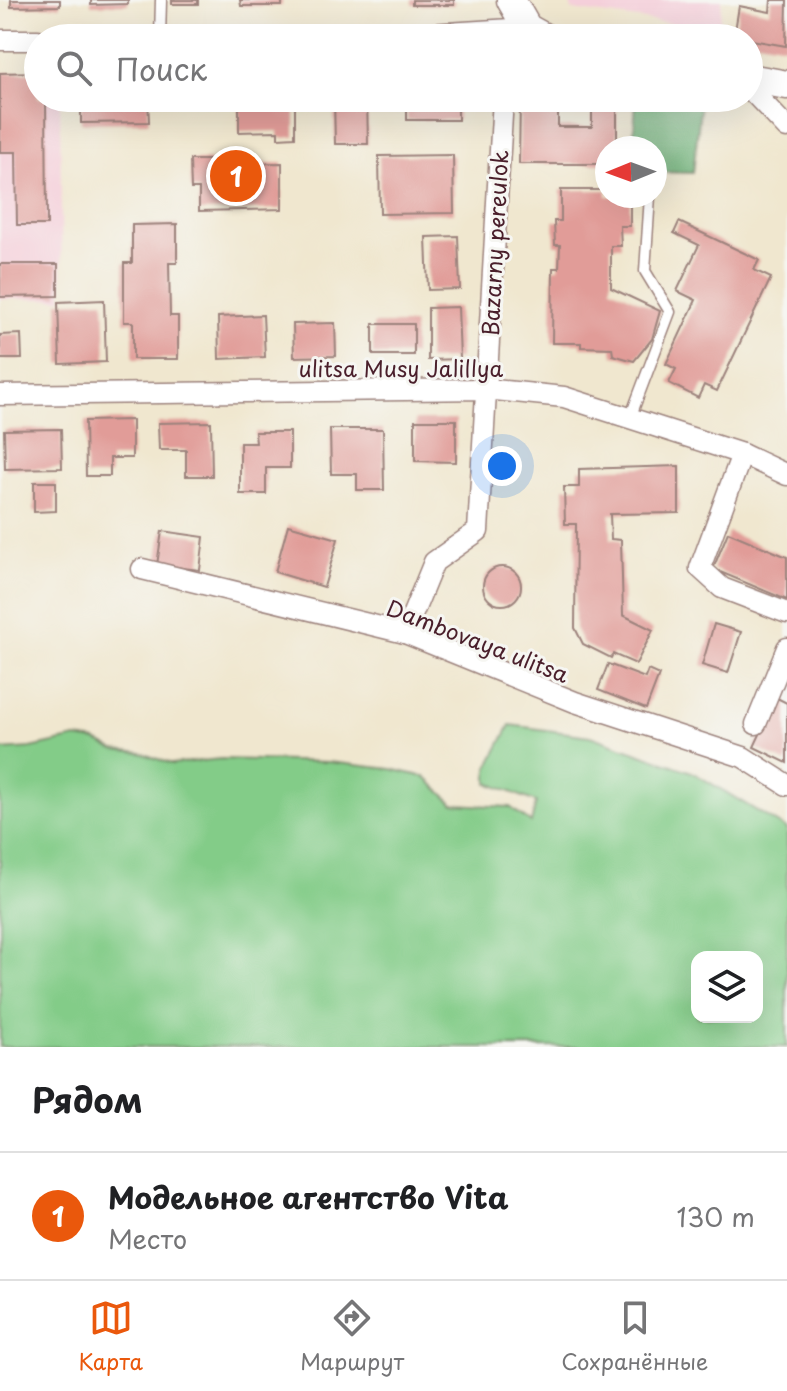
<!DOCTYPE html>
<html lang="ru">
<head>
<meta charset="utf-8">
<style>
  :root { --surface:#fff; --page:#f6f6f6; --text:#202124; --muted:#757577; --line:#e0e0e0; --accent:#ea580c }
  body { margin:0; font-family:"Playpen Sans",sans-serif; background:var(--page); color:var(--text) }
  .controls { position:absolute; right:24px; bottom:24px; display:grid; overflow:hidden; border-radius:16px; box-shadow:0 8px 32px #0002 }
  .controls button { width:72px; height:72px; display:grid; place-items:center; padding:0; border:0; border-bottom:2px solid var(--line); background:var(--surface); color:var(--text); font:40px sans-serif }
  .compass { position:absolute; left:595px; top:136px; width:72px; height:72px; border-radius:50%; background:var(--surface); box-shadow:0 8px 32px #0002; rotate:269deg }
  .you { position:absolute; left:502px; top:466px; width:28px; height:28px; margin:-20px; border:6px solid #fff; border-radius:50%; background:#1a73e8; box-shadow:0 0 0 12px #1a73e833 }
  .badge { display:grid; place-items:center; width:52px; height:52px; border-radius:50%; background:var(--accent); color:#fff; font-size:26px; font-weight:700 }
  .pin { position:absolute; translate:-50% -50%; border:4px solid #fff; box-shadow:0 2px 8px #0006 }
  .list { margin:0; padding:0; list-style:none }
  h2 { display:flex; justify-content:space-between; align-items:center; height:104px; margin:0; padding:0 32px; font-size:34px }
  h2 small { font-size:26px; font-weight:400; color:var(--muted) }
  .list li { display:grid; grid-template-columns:52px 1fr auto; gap:24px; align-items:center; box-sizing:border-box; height:128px; padding:0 32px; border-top:2px solid var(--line) }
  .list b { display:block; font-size:30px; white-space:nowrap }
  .list p { margin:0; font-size:26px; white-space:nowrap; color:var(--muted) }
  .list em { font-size:26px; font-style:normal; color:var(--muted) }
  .icon { flex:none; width:44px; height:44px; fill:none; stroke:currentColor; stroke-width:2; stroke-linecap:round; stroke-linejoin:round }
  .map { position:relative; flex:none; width:787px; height:1047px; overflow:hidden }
  .search { position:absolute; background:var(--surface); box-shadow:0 8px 32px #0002; left:24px; right:24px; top:24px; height:88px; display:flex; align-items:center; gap:20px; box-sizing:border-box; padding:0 28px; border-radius:44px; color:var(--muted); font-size:30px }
  .sheet { height:232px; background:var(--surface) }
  nav { display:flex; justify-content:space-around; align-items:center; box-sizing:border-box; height:112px; border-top:2px solid var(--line); background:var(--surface); font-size:22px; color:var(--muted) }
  nav a { display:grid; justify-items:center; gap:4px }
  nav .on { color:var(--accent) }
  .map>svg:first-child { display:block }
  .built { fill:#f5cfda }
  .green { fill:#83cc88; stroke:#66765a; stroke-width:2; fill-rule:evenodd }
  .forest { fill:#6ab074; stroke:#5a6850; stroke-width:2 }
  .building { fill:#e19c98 }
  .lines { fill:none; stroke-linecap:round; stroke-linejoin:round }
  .service-casing { stroke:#9d837d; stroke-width:13 }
  .minor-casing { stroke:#9d837d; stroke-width:23 }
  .secondary-casing { stroke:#9d837d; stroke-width:31 }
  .service { stroke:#fff; stroke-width:10 }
  .minor { stroke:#fff; stroke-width:20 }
  .secondary { stroke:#fff; stroke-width:28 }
  .labels { text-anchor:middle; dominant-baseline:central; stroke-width:6; stroke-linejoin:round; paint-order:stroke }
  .street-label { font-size:22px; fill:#4a1f2b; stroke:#f6f6f2 }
</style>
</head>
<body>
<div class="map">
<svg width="787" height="1047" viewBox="0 0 787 1047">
  <rect width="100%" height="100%" fill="#f6f6f2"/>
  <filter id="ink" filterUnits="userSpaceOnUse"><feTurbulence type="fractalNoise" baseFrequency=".0125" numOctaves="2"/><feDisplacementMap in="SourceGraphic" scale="16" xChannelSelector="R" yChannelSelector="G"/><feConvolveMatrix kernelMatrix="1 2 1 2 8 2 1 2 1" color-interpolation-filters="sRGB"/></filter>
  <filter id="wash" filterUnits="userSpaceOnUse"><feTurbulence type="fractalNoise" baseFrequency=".006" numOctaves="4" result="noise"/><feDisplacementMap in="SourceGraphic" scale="32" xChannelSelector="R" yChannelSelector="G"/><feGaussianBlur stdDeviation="1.8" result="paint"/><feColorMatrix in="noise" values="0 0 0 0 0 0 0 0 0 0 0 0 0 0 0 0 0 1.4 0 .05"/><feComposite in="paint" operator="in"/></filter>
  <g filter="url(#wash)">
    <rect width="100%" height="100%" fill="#f0e7cf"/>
    <g class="built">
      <path d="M569,0h153l-3,30 -147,-20z"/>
      <path d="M0,73l38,25h22l2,201h-62z"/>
    </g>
    <path class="green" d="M510,725l80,11 102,36 95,57v218h-787v-297l31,-2 45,-10 20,3 18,9 27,3 31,11 49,-5 107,3 63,7 34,8 29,27 56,3 21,16 5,-21 -48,-19v-15zM697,957h60v60h-60z"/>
    <path class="forest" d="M636,98l65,3 -8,72 -38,-1v-24h-22z"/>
    <g id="blocks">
      <g class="building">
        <path d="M11,0h49v6l-49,1z"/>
        <path d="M91,0h37v4l-37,1z"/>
        <rect x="172" y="0" width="26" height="4"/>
        <path d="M240,0h42v6h-41z"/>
        <rect x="412" y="0" width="42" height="5"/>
        <path d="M771,0h16l-1,46 -52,-9 5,-31 31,6z"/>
        <path d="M38,72v26h8l1,127h-30l-1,-73h-16v-79z"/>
        <path d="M81,98h67l1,24 -68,1z"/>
        <path d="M239,98h56v39l-17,1v-7l-39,1z"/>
        <path d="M334,98h33l1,46h-33z"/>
        <rect x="407" y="98" width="51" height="22"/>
        <path d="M520,98h56v3h-18v26h34v-29h25v50h-10v16h-88z"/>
        <path d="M453,155l1,58 -74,1 -1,-58z"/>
        <path d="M190,160h20v4l72,-1v46l-83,2v-22h-8z"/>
        <path d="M561,190h46v6h23v30h-10l1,20h-10v42l49,23 -8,28 -18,22 -21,-6 -1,-7 -31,-1v-4h-29l1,-75h6l1,-23h-5l-1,-24h7z"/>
        <path d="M679,222l80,38 -5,10 17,8 -54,113 -13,-6 -6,13 -29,-15 7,-14 -10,-5 30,-64 -19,-9 22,-46 -25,-12z"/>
        <path d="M177,224v39h-8l1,53h8v43h-45v-37h-9v-59h8v-38z"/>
        <path d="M458,236l2,53 -32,1 -2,-53z"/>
        <path d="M0,264h58v32l-58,1z"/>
        <path d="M104,300l2,62 -46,2 -2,-62z"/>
        <path d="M458,307l2,52 -32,1v-52z"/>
        <path d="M263,315l2,42 -46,2 -1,-42z"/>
        <path d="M335,323l1,33 -42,1 -1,-33z"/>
        <rect x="373" y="324" width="41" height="31"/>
        <path d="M21,334l1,25h-22v-24z"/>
        <path d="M132,420v38h-22v18h-24l-1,-55z"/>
        <path d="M415,420h41v42l-41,-1z"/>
        <path d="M211,422l1,54h-26v-26h-27l-1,-27z"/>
        <path d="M61,429l1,39 -57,1 -1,-39z"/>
        <path d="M330,429h53l1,61h-27v-16h-26z"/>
        <path d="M255,432h35v36h-24v26h-26v-51h16z"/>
        <path d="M679,466v47l-69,1 1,25 10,1 2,75 30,15 -17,34 -23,-10 -2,4 -28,-14 -8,-16 1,-104h-11l-1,-37h15v-18z"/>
        <path d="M34,482h22v29l-22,1z"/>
        <path d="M288,525l50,14 -14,48 -49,-15z"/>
        <path d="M162,531l42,6 -4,33 -43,-5z"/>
        <path d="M728,532l59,25v43l-74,-31z"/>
        <circle cx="502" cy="586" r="19"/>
        <path d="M714,624l27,8 -13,41 -26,-8z"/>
        <path d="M608,664l37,14 3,-8 11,5 -13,34 -48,-19z"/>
        <path d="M777,698l10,5v60l-33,-16z"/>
      </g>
    </g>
  </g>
  <g filter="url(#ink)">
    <use href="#blocks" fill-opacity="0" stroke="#9d837d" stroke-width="2"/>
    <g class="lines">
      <g class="service-casing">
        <g id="service">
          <path d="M160,38l1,-38"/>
          <path d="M630,418l40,-106 -25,-41 5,-75"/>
        </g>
      </g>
      <g class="minor-casing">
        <g id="minor">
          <path d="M365,38l162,-10"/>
          <path d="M0,40h38"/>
          <path d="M749,88l38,40"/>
          <path d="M0,395l485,-6 79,8 178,57 45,21"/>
          <path d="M742,454l-42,114 22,20 65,25"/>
          <path d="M142,569l263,64 170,69 168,55 44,28"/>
          <path d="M405,633l29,-71 44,-31 25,-433"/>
          <path d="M756,724l31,-76"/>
        </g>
      </g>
      <g class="secondary-casing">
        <g id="secondary">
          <path d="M511,0l16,28 18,10"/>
          <path d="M749,78l38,7"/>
        </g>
      </g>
      <use href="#service" class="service"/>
      <use href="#minor" class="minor"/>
      <use href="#secondary" class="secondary"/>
    </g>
  </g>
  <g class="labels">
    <g class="street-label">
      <text transform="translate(494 243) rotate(-87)">Bazarny pereulok</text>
      <text x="401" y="367">ulitsa Musy Jalillya</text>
      <text transform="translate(478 640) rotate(21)">Dambovaya ulitsa</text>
    </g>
  </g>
</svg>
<div class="controls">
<button><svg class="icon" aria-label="layers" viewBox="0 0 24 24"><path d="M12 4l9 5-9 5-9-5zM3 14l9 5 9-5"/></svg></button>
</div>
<svg class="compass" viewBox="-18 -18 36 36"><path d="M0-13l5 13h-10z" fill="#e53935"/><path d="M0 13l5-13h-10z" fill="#757577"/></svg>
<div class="you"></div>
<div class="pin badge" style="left:236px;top:176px">1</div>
<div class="search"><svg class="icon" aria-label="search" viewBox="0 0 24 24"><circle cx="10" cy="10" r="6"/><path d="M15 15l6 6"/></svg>Поиск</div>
</div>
<section class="sheet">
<h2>Рядом<small></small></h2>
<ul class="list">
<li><span class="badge">1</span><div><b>Модельное агентство Vita</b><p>Место</p></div><em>130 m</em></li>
</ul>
</section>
<nav>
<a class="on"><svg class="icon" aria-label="map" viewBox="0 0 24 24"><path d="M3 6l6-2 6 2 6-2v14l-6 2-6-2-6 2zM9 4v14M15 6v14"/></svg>Карта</a>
<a><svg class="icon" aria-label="directions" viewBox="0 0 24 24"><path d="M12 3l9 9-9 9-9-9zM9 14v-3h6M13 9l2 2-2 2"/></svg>Маршрут</a>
<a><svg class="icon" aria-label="saved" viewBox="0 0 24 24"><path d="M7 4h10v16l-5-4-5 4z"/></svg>Сохранённые</a>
</nav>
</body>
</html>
